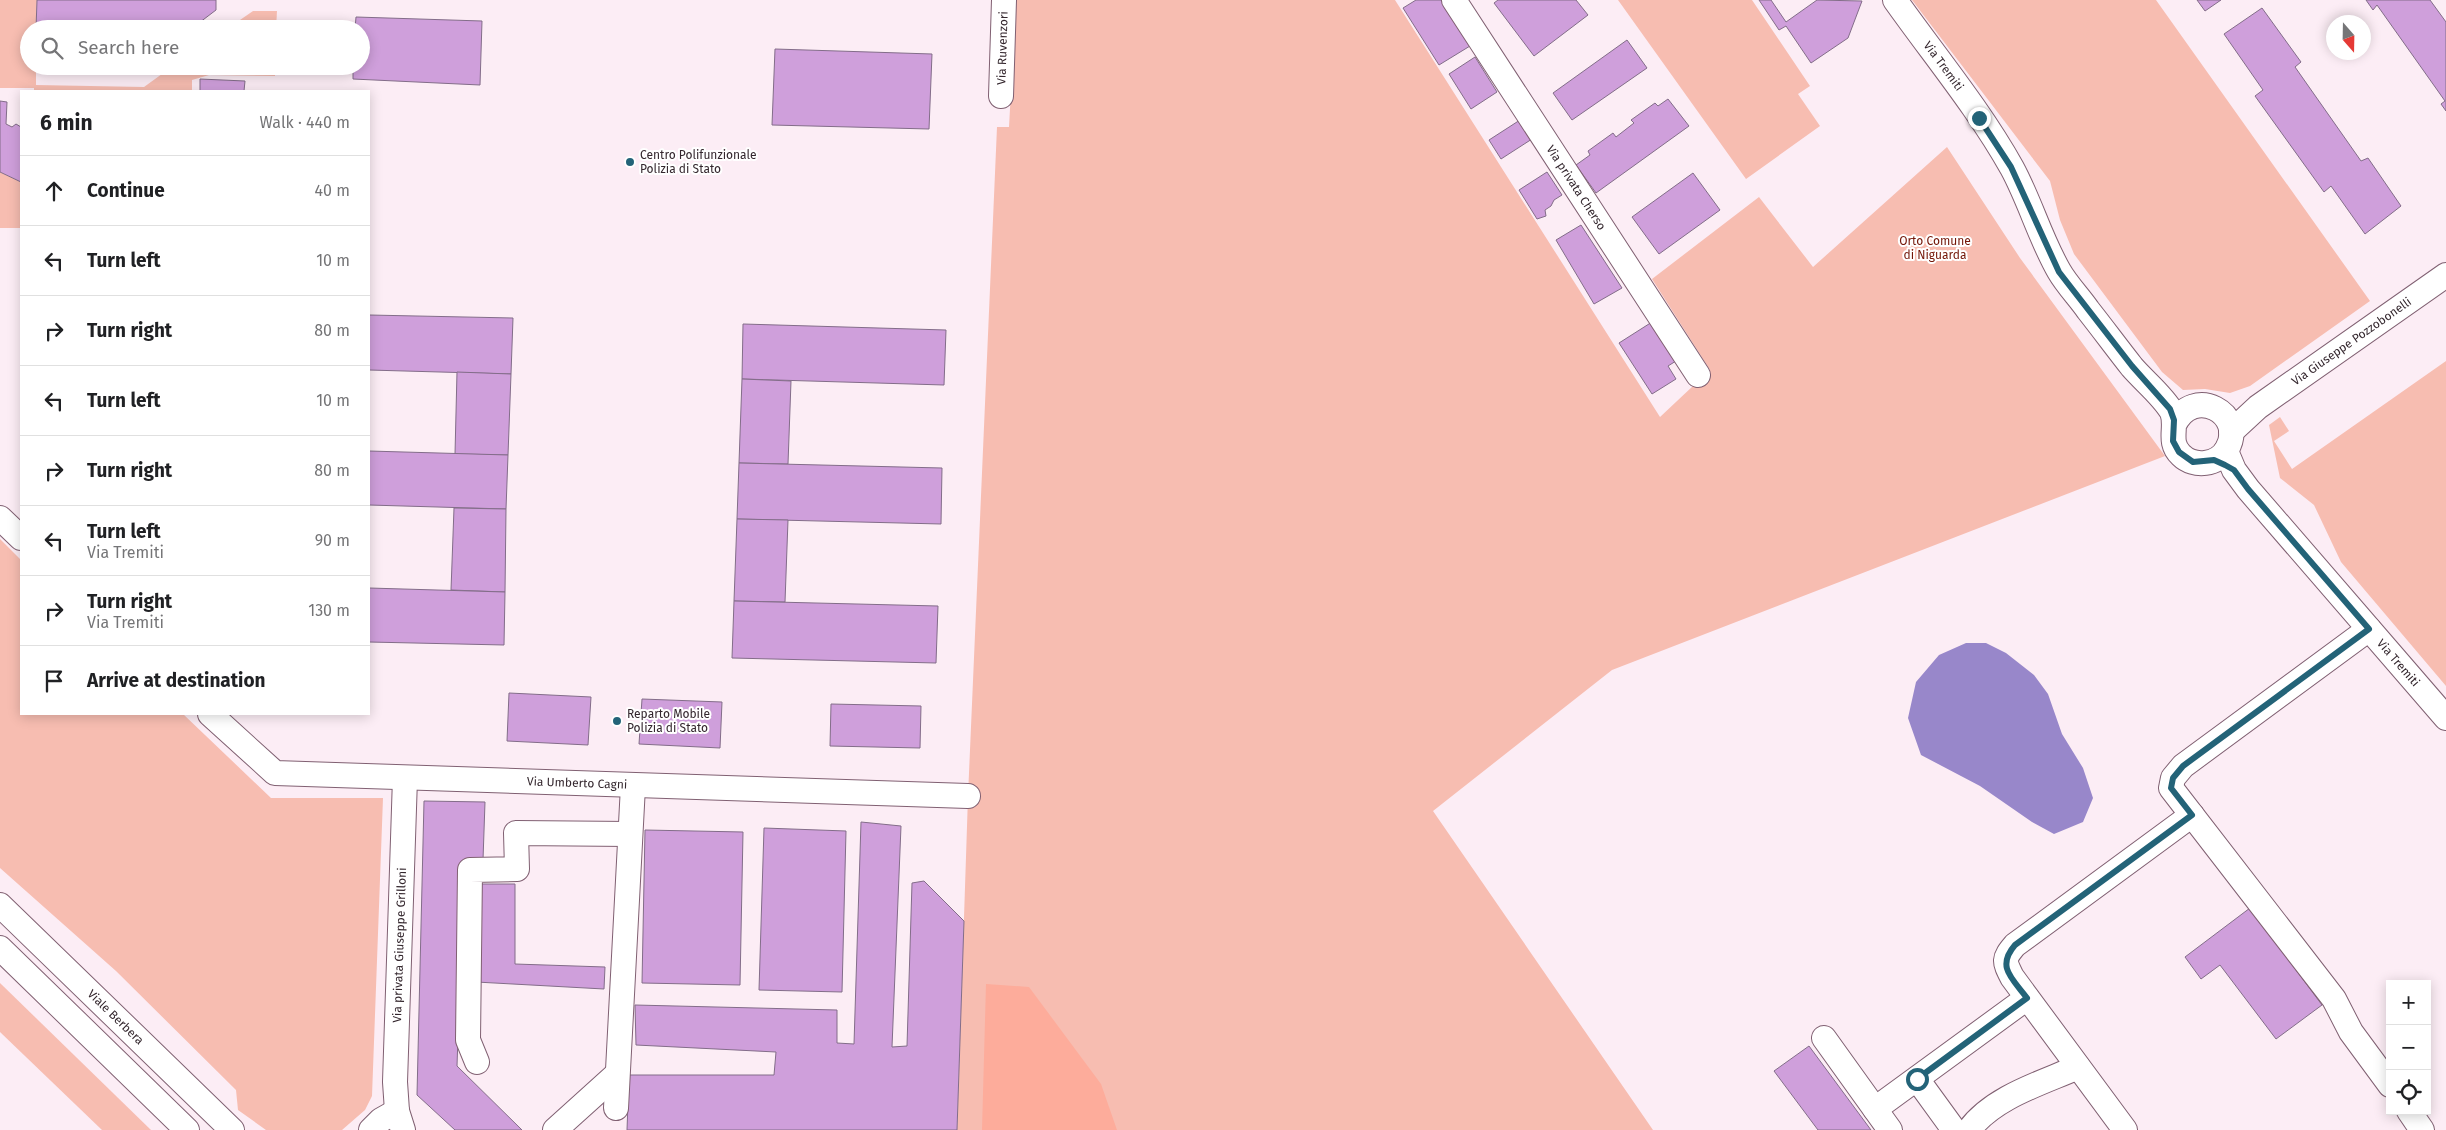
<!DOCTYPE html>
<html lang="en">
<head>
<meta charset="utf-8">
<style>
  :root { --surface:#fff; --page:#f6f6f6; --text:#202124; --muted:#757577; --line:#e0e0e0 }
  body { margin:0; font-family:"Fira Sans",sans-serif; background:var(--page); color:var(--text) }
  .controls { position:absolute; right:15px; bottom:15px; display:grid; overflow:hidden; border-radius:0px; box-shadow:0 2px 12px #0003 }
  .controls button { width:45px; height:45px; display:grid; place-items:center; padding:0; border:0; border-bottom:1px solid var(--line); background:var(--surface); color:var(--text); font:25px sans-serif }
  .compass { position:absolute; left:2326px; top:15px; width:45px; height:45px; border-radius:50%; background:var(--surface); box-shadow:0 2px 12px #0003; rotate:160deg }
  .stop { position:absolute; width:15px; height:15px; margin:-11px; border:4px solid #236378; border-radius:50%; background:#fff }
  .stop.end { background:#236378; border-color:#fff; box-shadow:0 1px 5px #0008 }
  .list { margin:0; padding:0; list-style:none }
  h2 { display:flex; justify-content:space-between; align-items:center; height:65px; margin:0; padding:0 20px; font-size:21px }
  h2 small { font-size:16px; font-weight:400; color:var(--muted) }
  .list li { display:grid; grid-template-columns:32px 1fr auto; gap:15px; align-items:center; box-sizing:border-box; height:70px; padding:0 20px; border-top:1px solid var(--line) }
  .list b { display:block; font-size:19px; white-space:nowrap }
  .list p { margin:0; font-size:16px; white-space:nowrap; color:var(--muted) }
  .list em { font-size:16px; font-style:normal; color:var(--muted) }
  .icon { flex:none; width:28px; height:28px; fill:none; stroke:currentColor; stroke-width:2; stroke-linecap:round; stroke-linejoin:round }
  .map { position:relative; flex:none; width:2446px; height:1130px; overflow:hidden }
  .search { position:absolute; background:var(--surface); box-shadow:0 2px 12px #0003; left:20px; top:20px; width:350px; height:55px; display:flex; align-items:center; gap:12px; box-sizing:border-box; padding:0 18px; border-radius:28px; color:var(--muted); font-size:19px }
  .panel { position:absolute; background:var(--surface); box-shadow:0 2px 12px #0003; left:20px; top:90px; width:350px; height:625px; border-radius:0px }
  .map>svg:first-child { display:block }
  .green { fill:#f7bdb1 }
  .forest { fill:#fdac9b }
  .water { fill:#9887ca }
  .building { fill:#cf9fdb; stroke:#836d89 }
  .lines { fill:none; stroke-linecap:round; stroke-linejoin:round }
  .minor-casing { stroke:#806072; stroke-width:26 }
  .minor { stroke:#fff; stroke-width:24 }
  .route { stroke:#236378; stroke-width:6 }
  .poi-dot { fill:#236378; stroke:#fff; stroke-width:2 }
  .labels { text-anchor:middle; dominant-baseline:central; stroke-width:4; stroke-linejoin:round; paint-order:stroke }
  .street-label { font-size:12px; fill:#34272e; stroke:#fff }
  .poi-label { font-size:12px; fill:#34272e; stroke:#fff; text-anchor:start }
  .park-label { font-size:12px; fill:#741708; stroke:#fff }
</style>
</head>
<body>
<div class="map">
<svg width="2446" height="1130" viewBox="0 0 2446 1130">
  <rect width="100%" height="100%" fill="#fcedf5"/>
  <g class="green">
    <path d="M0,0h37l-1,29h-7v37h7v19l108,2 29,-21h102v10l-66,-1 -17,5v11h-158v-3h-34z"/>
    <path d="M1016,0h379l265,417 50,-47 -58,-91 107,-82 54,70 134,-120 73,111 145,198 -553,214 -179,141 220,319h-696l11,-334 29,-669h12z"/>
    <path d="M1618,0h134l58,86 -12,8 22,32 -74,53z"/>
    <path d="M1912,0h244l214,301 -120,85 -20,7 -25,-4 -22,1 -21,-18 -88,-118 -14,-34 -10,-39z"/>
    <path d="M253,11h24l-1,18h-49z"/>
    <path d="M0,172l21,10v46h-21z"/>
    <path d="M2446,361v325l-105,-124 -27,-57 -34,-27 -11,-53 11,-8 9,14 -15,10 18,28z"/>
    <path d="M0,539l21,21v154h162l88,84h112l-11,298 -7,14 -23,20h-76l-28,-20 -2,-20 -120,-119 -116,-103z"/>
    <path d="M0,983l151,147h-49l-102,-98z"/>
  </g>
  <path class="forest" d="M986,984l43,3 72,97 16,46h-135z"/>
  <path class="water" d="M1966,643h20l20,10 28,22 14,19 14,40 21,34 10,30 -10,24 -29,12 -22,-12 -52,-36 -59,-31 -13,-37 8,-36 23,-27z"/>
  <g class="building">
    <path d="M37,0h179v10l-25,19h-155z"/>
    <path d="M1416,0h25l29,46 -31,19 -36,-57z"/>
    <path d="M1498,0h78l12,15 -54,41 -40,-53z"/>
    <path d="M1759,0h12l15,22 31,-22 45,1 -14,37 -37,25 -25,-37 -7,4z"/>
    <path d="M2197,0h24l-16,11z"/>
    <path d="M2366,0h64l16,22v89l-5,-7 4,-3 -68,-96 -4,5z"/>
    <path d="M2262,8l39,54 -6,5 66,94 7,-3 33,48 -36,28 -34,-48 -7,6 -69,-96 8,-6 -39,-56z"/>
    <path d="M356,17l126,4 -2,64 -127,-6v-13h8v-37h-6z"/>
    <path d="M1627,40l20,28 -75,52 -19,-27z"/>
    <path d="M775,49l157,5 -3,75 -157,-4z"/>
    <path d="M1475,57l22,35 -26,17 -22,-35z"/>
    <path d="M200,79l45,2 -1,10h-44z"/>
    <path d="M1668,99l21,27 -93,67 -20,-28 14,-10 -2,-4 25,-18 3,4 18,-14 -3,-3 24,-17 3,3z"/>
    <path d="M0,101l7,1 -1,22 6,3 4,-3 5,3v55l-21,-10z"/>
    <path d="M1520,120l12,19 -31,20 -12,-19z"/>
    <path d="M1547,172l15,23 -8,5 -3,6 -6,4 1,6 -9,3 -18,-29z"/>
    <path d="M1693,173l27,37 -61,44 -27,-37z"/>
    <path d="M1581,225l41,63 -28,16 -38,-64z"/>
    <path d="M369,315l144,3 -2,56 -142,-4z"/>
    <path d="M1652,322l24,39 -8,5 8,13 -24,15 -33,-51z"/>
    <path d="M743,324l203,6 -2,55 -202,-6z"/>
    <path d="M457,372l54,2 -3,81 -53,-1z"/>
    <path d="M742,379l49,2 -3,83 -49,-1z"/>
    <path d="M369,451l139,4 -2,54 -137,-4z"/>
    <path d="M739,463l203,5 -1,56 -204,-5z"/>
    <path d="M454,508l52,1 -1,83 -54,-2z"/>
    <path d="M737,519l51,1 -3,82 -51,-1z"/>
    <path d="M369,588l136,4 -1,53 -135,-3z"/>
    <path d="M734,601l204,5 -2,57 -204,-5z"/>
    <path d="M509,693l82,4 -3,48 -81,-4z"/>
    <path d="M642,699l80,3 -2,46 -81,-4z"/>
    <path d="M831,704l90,2 -1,42 -90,-2z"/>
    <path d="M424,801l61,1 -2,58h-19l-7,206 65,64h-67l-38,-35z"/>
    <path d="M861,822l40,4 -9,221 15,-1 5,-163 12,-2 40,40 -7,209h-330l2,-55h145l2,-23 -140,-7 -1,-40 202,5v33l17,1z"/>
    <path d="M764,828l82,3 -4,161 -83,-2z"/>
    <path d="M645,830l98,2 -3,153 -98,-2z"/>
    <path d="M477,884h38v80l90,3 -1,22 -128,-7z"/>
    <path d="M2250,908l72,97 -46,34 -56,-74 -19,14 -16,-22z"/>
    <path d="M1809,1046l62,84h-53l-44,-59z"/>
  </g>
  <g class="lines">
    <g class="minor-casing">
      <g id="minor">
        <path id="s1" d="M1454,0l244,375"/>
        <path id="s2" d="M1895,0c39,55 84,109 117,168 18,33 28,70 47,103 8,14 20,26 29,39 15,19 29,38 44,57 12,14 31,29 40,45 6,15 -5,30 9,43 13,13 37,10 46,-6 20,-35 -34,-65 -53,-24"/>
        <path id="s3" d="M1001,96l3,-96"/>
        <path id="s4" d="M2231,432l27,-25 188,-132"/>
        <path id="s5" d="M2226,451l8,19 14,19 198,229"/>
        <path d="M0,518l21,20"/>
        <path d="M2369,629l-186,137 -10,12 -2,10 163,211 17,33 39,53"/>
        <path id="s6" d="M210,714l65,59 693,23"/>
        <path id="s7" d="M0,905l232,225"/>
        <path d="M0,948l187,182"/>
        <path d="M1824,1038l66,92"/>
        <path d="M477,1062l-9,-22 2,-170 47,-1 -1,-36 114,1"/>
        <path d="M1917,1079l37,51"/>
        <path d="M616,1108l17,-322"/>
        <path d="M1875,1109l152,-111"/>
        <path d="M2409,1111l13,19"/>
        <path d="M371,1130l10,-10 16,-9"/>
        <path id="s8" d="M403,1130l-6,-19 -2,-29 10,-304"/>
        <path d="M555,1130l62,-56"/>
        <path d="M1969,1130c24,-33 73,-47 109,-63"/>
        <path d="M2125,1130l-113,-153c-8,-16 -9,-18 3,-32l177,-130"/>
      </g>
    </g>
    <use href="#minor" class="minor"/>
  </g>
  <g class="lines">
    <path class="route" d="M1917,1079l110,-81c-15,-20 -31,-31 -12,-53l177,-130 -21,-27 2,-10 10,-12 186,-137 -121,-140 -14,-19 -9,-5 -11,-5 -21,2 -14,-10 -6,-11 1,-21 -4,-11 -38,-43 -73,-94 -48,-105 -32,-49"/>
  </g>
  <g class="poi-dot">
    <circle cx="630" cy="162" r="5"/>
    <circle cx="617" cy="721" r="5"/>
  </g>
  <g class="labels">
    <g class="street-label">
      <text stroke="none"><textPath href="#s3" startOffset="48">Via Ruvenzori</textPath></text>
      <text stroke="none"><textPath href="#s2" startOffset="82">Via Tremiti</textPath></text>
      <text stroke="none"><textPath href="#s1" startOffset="224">Via privata Cherso</textPath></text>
      <text stroke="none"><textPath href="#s4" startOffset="151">Via Giuseppe Pozzobonelli</textPath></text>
      <text stroke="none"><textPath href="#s5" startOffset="274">Via Tremiti</textPath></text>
      <text stroke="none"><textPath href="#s6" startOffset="390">Via Umberto Cagni</textPath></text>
      <text stroke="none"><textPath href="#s8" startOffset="186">Via privata Giuseppe Grilloni</textPath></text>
      <text stroke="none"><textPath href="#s7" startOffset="161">Viale Berbera</textPath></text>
    </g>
    <g class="poi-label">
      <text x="640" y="155">Centro Polifunzionale<tspan x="640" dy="14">Polizia di Stato</tspan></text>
      <text x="627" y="714">Reparto Mobile<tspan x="627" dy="14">Polizia di Stato</tspan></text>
    </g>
    <g class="park-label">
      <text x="1935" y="241">Orto Comune<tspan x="1935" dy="14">di Niguarda</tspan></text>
    </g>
  </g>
</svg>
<div class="controls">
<button>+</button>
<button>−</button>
<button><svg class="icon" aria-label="locate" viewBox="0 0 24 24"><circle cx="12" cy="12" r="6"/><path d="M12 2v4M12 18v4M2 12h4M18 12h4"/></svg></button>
</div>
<svg class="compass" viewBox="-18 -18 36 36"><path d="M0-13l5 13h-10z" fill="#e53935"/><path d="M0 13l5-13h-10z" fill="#757577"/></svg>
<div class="stop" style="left:1917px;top:1079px"></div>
<div class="stop end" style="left:1979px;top:118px"></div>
<div class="search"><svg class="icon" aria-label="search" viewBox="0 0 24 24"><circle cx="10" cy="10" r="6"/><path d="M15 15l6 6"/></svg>Search here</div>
<section class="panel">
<h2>6 min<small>Walk · 440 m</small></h2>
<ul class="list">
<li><svg class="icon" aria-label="ahead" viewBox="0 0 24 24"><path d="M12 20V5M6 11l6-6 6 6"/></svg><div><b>Continue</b></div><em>40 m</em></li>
<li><svg class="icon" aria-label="left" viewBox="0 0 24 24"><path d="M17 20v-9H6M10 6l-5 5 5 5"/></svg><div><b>Turn left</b></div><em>10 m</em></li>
<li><svg class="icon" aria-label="right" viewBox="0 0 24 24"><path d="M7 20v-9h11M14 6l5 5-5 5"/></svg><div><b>Turn right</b></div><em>80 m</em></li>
<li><svg class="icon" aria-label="left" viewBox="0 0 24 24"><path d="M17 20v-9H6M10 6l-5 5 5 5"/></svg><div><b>Turn left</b></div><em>10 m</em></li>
<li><svg class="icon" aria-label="right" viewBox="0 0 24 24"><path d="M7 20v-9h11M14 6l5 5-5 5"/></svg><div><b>Turn right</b></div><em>80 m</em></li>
<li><svg class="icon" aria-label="left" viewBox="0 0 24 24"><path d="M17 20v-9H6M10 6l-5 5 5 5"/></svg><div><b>Turn left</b><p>Via Tremiti</p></div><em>90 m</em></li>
<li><svg class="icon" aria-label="right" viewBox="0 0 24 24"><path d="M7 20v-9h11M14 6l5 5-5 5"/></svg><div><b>Turn right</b><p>Via Tremiti</p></div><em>130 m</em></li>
<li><svg class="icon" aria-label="arrive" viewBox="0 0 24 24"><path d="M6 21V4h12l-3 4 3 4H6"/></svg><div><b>Arrive at destination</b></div></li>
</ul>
</section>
</div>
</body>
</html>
